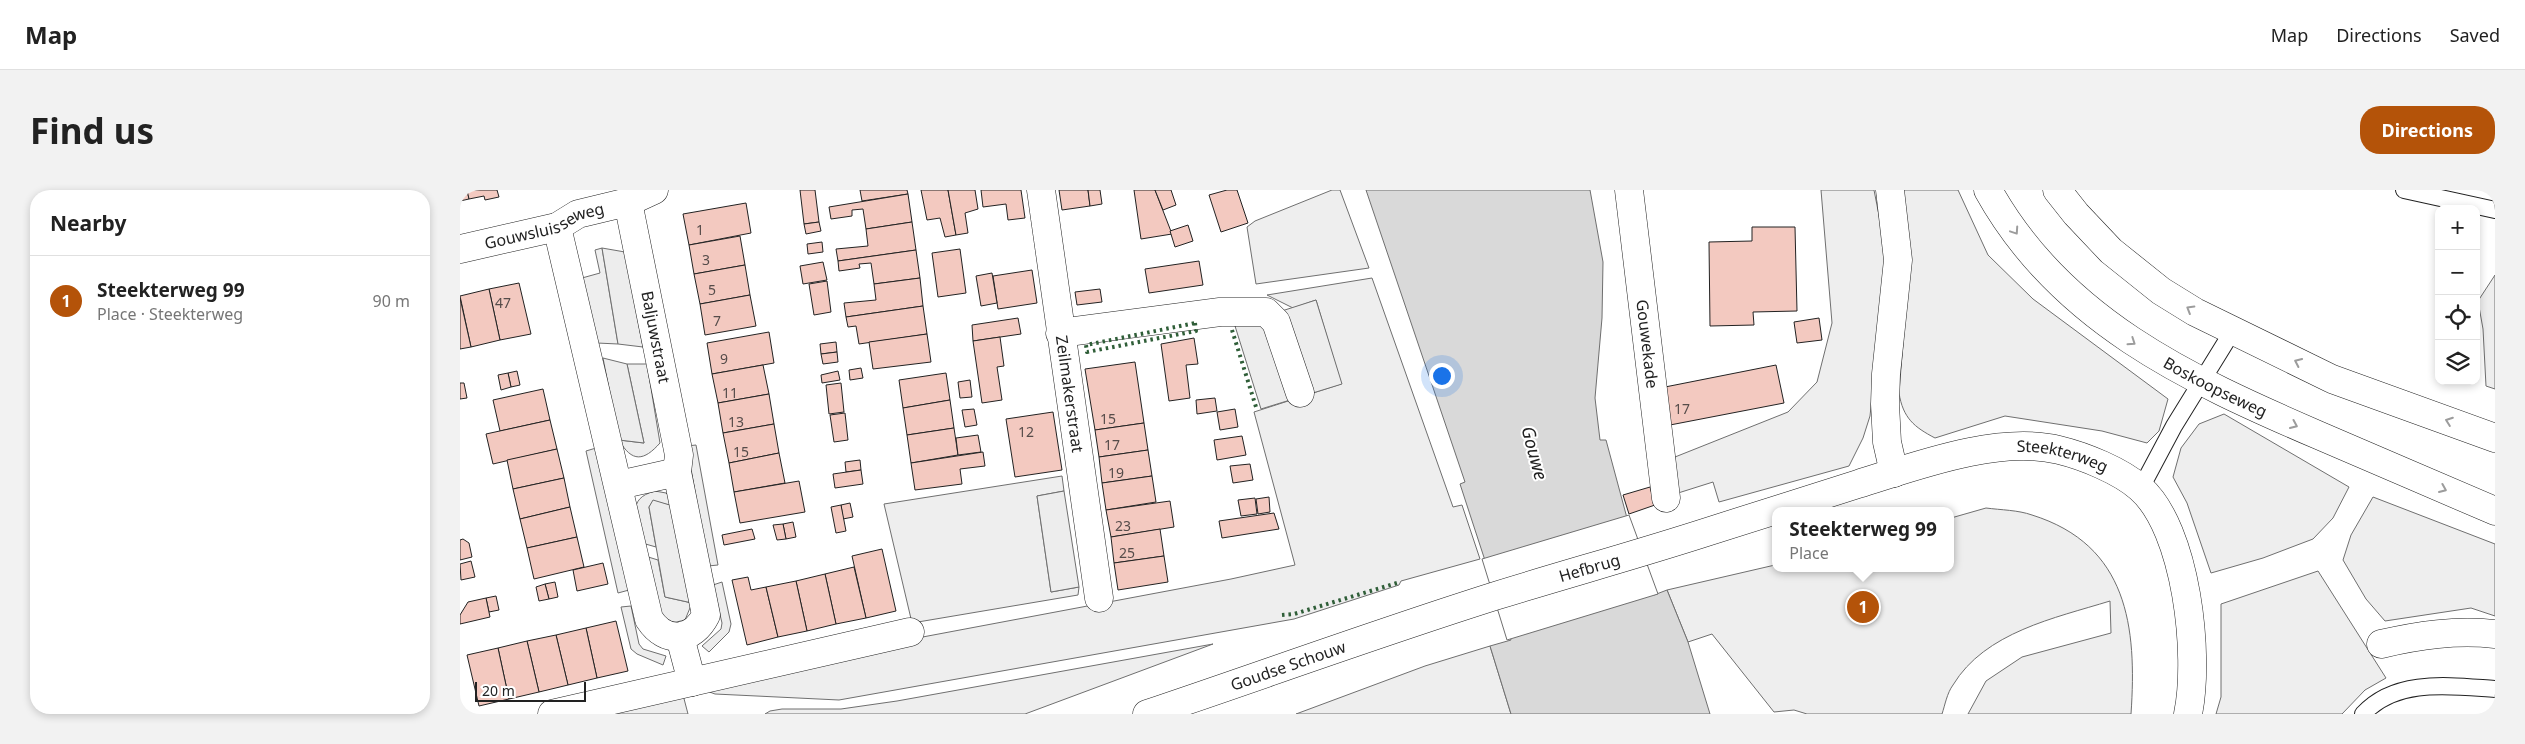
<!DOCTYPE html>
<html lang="en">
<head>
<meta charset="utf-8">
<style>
  :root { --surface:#fff; --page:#f2f2f2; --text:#222; --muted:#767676; --line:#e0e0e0; --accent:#b45309 }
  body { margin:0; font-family:"Noto Sans",sans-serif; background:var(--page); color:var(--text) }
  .controls { position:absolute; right:15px; top:15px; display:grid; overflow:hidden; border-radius:10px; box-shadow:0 2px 8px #0003 }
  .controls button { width:45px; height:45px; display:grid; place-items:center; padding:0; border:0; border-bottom:1px solid var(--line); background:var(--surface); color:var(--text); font:25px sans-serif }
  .scale { position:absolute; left:15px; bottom:12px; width:111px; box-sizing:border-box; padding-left:5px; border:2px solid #222; border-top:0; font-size:14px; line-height:18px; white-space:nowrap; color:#222; -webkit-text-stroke:4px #fff; paint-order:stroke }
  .you { position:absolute; left:981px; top:185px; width:18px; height:18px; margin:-12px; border:4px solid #fff; border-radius:50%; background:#1a73e8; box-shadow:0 0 0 8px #1a73e833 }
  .badge { display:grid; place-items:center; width:32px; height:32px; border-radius:50%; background:var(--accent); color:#fff; font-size:16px; font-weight:700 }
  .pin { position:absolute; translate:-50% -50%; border:2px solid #fff; box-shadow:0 1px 5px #0006 }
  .popup { position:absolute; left:1312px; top:317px; width:182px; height:65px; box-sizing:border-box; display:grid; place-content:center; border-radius:10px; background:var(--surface); filter:drop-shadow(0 1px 4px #0005); font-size:16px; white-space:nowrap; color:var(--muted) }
  .popup b { font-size:19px; color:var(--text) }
  .popup::after { content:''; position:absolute; left:50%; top:100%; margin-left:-10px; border:10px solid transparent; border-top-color:var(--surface) }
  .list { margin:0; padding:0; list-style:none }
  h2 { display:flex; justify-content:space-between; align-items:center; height:65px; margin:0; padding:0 20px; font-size:21px }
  h2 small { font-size:16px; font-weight:400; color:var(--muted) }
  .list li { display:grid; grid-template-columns:32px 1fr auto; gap:15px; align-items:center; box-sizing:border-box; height:90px; padding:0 20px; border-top:1px solid var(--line) }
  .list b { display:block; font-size:19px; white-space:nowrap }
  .list p { margin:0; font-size:16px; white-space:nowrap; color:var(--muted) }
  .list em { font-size:16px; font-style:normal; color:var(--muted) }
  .icon { flex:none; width:28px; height:28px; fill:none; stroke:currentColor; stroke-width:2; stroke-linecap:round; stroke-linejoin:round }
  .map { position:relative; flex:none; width:2035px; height:524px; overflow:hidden; border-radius:20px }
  header { display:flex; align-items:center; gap:30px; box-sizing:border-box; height:70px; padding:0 25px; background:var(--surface); border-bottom:1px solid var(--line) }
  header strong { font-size:24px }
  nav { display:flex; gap:28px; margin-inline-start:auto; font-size:18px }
  .intro { display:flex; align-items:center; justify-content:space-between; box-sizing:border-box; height:120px; padding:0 30px }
  h1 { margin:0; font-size:35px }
  .button { padding:12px 22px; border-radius:20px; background:var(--accent); color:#fff; font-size:18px; font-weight:700 }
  main { display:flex; gap:30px; padding:0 30px }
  aside { flex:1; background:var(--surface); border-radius:20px; box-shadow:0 2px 8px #0003 }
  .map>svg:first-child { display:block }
  .green { fill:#eee; stroke:#6f6f6f }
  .parking { fill:#ededed; stroke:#6f6f6f }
  .water { fill:#d9d9d9; stroke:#6f6f6f }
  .pier { fill:#fff; stroke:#6f6f6f }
  .building { fill:#f3c9c0; stroke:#222 }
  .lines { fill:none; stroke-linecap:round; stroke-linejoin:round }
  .lane-casing { stroke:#222; stroke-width:18 }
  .street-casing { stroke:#222; stroke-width:29 }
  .secondary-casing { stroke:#222; stroke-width:29 }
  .primary-casing { stroke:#222; stroke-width:29 }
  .lane { stroke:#fff; stroke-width:16 }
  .street { stroke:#fff; stroke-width:28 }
  .secondary { stroke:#fff; stroke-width:28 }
  .primary { stroke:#fff; stroke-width:28 }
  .hedge { stroke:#2f5e38; stroke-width:4; stroke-dasharray:2.5 4; stroke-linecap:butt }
  .oneway { stroke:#9c9c9c }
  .labels { text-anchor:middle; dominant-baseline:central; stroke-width:4; stroke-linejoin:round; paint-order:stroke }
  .number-label { font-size:14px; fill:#564c4a }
  .street-label { font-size:16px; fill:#222; stroke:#fff }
  .water-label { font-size:18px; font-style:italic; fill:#222; stroke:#fff }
</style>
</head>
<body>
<header>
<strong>Map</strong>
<nav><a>Map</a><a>Directions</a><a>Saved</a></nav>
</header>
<div class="intro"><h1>Find us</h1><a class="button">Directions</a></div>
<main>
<aside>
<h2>Nearby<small></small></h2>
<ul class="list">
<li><span class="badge">1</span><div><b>Steekterweg 99</b><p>Place · Steekterweg</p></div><em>90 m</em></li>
</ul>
</aside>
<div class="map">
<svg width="2035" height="524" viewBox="0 0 2035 524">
  <rect width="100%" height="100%" fill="#fff"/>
  <g class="green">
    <path d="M872,0h8l29,78 -113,16 -9,-57 8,-6z"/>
    <path d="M1361,0h53l10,51 2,24 -16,151 -7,22 -14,28 -130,36 -6,-20 -38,12v-37l113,-45 29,-30 15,-59z"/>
    <path d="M1441,0h57l30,65 45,44 135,100 -9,32 -12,12 -45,-12 -97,-15 -70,22c-21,-11 -32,-20 -36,-45l10,-125z"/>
    <path d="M142,58l16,96 -21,-1 -15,-65 18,-5 -5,-23z"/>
    <path d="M2035,85v114l-9,-3 -3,-57 -5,-28z"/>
    <path d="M912,88l81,229 9,-2 18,54 -79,22 -2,4 -105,34 -455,81 -124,-6 -8,-3 205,-52 319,-60 64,-14 -41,-153 87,-28 -25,-84 -23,8 -26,-13z"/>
    <path d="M167,174h20l13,79c-16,18 -28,20 -41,-3l25,3z"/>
    <path d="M1764,224l125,73 -16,31 -20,21 -50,19 -52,15 -24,-70 -14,-26 8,-29 18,-24z"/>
    <path d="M602,286l2,15 -27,5 14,96 28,-5 -1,8 -166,28 -28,-119z"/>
    <path d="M195,301l11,2 6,6 1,7 -20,-5 -4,6 7,40 -14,-4c-5,-24 -17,-44 13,-52z"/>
    <path d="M1913,307l122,47v72l-24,-8 -86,13 -19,-22 -23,-39 8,-25z"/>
    <path d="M1526,318c15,2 32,2 46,7 96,30 105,112 99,199h-163l18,-33 36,-24 89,-24 -1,-32c-55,17 -125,31 -157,84 -6,8 -8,20 -11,29h-135l-13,-4 -20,2 -62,-78 -24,8 -21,-52 108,-25 1,3h174l1,-50z"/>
    <path d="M185,366l13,4 7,37 27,6 -7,17 -13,3 -14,-11z"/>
    <path d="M1858,381l68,107 -21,12 -23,24h-126l5,-17v-93z"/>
    <path d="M753,454l-188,70h-260l5,-3 12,-2h59l56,-8z"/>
    <path d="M1030,456l21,68h-215l129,-48z"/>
    <path d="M222,501l6,23h-104z"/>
  </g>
  <g class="parking">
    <path d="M142,58l23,4 18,95 -25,-3z"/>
    <path d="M856,110l26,84 -81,25 -26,-83z"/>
    <path d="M143,168l24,6 17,79 -25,-3z"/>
    <path d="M236,255l22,120 -10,1 -21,-120z"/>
    <path d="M136,258l33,142 -11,3 -32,-142z"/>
    <path d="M604,301l15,96 -28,5 -14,-96z"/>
    <path d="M193,310l20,6 19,97 -27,-6 -16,-90z"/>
    <path d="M262,392l9,42 -2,8 -20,20 -7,-6 19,-17 1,-6 -9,-38z"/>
    <path d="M171,416l8,38 4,5 23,7 -3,9 -26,-11 -6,-5 -10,-42z"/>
  </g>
  <path class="water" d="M906,0h224l13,72 -1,56 -7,80 5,42h6l21,78 27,77 13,-5 21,52 22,72h-199l-21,-68 21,-6 -51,-156 5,-2z"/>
  <path class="pier" d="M1169,325l29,79 -151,46 -25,-81z"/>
  <g class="building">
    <path d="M0,0h7l2,9 -9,2z"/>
    <path d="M7,0h30l2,7 -14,3 -1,-4 -15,3z"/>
    <path d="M340,0h15l4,32 -15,2z"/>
    <path d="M400,0h47l1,4 -46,7z"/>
    <path d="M461,0h27l8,45 -11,2 -5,-19 -13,2z"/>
    <path d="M488,0h27l3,19 -13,4 3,20 -12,2z"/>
    <path d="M521,0h40l4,28 -17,2 -2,-16 -23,3z"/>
    <path d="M599,0h29l2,16 -28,4z"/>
    <path d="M628,0h12l2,14 -12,2z"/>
    <path d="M674,0h21l17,44 -31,5z"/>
    <path d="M695,0h16l5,15 -13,5z"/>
    <path d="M767,0h10l11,33 -27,9 -12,-37z"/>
    <path d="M448,4l4,28 -46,7 -3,-20 -11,1v6l-21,3 -2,-12z"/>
    <path d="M286,13l5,30 -62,12 -6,-31z"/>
    <path d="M359,32l2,9 -15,3 -2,-10z"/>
    <path d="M452,32l4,28 -78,11 -2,-12 32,-3 -2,-17z"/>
    <path d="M728,35l5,16 -18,6 -5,-16z"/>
    <path d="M1292,37h43l2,84 -44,1 1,13 -44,1 -1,-84 43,-1z"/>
    <path d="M280,46l5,29 -51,9 -5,-29z"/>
    <path d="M362,52l1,10 -15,2 -1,-10z"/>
    <path d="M500,59l6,44 -28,4 -6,-44z"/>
    <path d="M456,60l4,28 -46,6 -3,-21 -12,1 1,4 -21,3 -1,-10z"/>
    <path d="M739,71l4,24 -54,8 -4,-24z"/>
    <path d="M363,72l4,18 -24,4 -3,-18z"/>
    <path d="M285,75l5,30 -50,9 -6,-30z"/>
    <path d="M572,80l5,33 -39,6 -5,-33z"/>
    <path d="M532,83l5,30 -16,3 -5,-30z"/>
    <path d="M460,88l3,28 -77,11 -2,-14 32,-3 -2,-16z"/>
    <path d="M367,91l4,31 -17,3 -5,-31z"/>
    <path d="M59,93l12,51 -31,6 -11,-51z"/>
    <path d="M29,99l11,51 -29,7 -11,-51z"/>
    <path d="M640,99l2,13 -25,3 -2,-13z"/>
    <path d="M290,105l6,31 -51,9 -5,-31z"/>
    <path d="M0,108l11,49 -11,2z"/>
    <path d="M463,116l4,28 -68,10 -3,-18 -8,1 -2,-10z"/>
    <path d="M558,128l3,16 -48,7 -1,-16z"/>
    <path d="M1359,128l3,22 -25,3 -3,-21z"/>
    <path d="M309,142l5,31 -62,11 -5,-31z"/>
    <path d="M467,144l4,28 -58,7 -4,-27z"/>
    <path d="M540,147l4,29 -7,1 5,33 -20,3 -9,-62z"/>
    <path d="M734,148l4,26 -12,1 4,33 -21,3 -8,-57z"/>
    <path d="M376,152l1,10 -16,2 -1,-10z"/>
    <path d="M377,162l1,10 -15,2 -2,-10z"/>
    <path d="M675,172l9,61 -49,7 -10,-61z"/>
    <path d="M303,175l6,29 -51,9 -6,-29z"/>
    <path d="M1316,175l8,38 -114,22 -5,-38z"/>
    <path d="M401,178l2,10 -13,2 -1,-10z"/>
    <path d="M57,181l3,14 -9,2 -3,-14z"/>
    <path d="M378,181l2,9 -18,3 -1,-8z"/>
    <path d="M48,183l3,14 -10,3 -3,-15z"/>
    <path d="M486,183l4,27 -47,8 -4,-28z"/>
    <path d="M510,190l2,17 -12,1 -2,-16z"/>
    <path d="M0,193h4l3,15 -7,1z"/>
    <path d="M381,193l3,29 -15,2 -3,-29z"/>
    <path d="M83,199l7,31 -50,11 -7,-31z"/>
    <path d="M309,204l5,30 -51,9 -5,-30z"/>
    <path d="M755,208l2,13 -20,3 -1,-14z"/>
    <path d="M490,210l4,28 -47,7 -4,-27z"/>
    <path d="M514,219l3,16 -12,2 -3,-17z"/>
    <path d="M775,219l3,18 -18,3 -3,-18z"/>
    <path d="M593,222l9,58 -47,7 -9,-58z"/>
    <path d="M385,223l3,27 -14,2 -4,-27z"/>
    <path d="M90,230l7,29 -64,15 -7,-30z"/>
    <path d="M684,233l4,27 -49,7 -4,-27z"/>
    <path d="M314,234l5,29 -50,10 -6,-30z"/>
    <path d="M494,238l4,27 -47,8 -4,-28z"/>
    <path d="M518,245l3,17 -23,3 -2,-17z"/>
    <path d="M782,246l4,19 -29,5 -3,-20z"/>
    <path d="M97,259l7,29 -51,11 -6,-29z"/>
    <path d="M688,260l4,26 -50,7 -3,-26z"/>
    <path d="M523,262l2,14 -25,3 2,15 -47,6 -4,-27z"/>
    <path d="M319,263l6,30 -51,9 -5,-29z"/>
    <path d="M400,270l1,10 -15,2 -1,-10z"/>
    <path d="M790,274l3,16 -20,3 -3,-17z"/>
    <path d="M401,280l2,14 -28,4 -2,-14z"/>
    <path d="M692,286l4,26 -50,8 -4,-27z"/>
    <path d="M104,288l6,29 -50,12 -7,-30z"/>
    <path d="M339,291l6,31 -65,11 -6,-31z"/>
    <path d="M1190,297l5,18 -26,9 -6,-19z"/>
    <path d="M809,307l1,15 -12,2 -2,-15z"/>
    <path d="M795,308l2,16 -16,2 -3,-16z"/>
    <path d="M710,311l4,26 -63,10 -5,-27z"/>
    <path d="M390,313l3,14 -10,2 -2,-14z"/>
    <path d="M381,315l5,26 -10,2 -5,-26z"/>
    <path d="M110,317l7,30 -50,11 -7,-29z"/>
    <path d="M814,323l5,16 -57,9 -3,-17z"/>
    <path d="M333,332l3,15 -10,2 -3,-15z"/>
    <path d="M323,334l3,15 -9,1 -4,-15z"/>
    <path d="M292,339l3,10 -31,6 -2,-10z"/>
    <path d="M700,339l4,27 -50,7 -3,-26z"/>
    <path d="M117,347l7,30 -50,12 -7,-31z"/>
    <path d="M3,349l6,4 3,14 -12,3v-20z"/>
    <path d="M422,359l14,62 -30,7 -14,-62z"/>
    <path d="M704,366l4,26 -50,8 -4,-27z"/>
    <path d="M11,371l4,16 -14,3 -1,-16z"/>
    <path d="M143,373l5,21 -31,7 -4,-21z"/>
    <path d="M394,377l12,51 -30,6 -11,-50z"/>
    <path d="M365,384l11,50 -29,7 -11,-50z"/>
    <path d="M288,387l3,13 15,-3 12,50 -31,8 -15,-65z"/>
    <path d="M336,391l11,50 -29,6 -12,-50z"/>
    <path d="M95,392l3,15 -9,2 -4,-15z"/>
    <path d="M85,394l4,15 -10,2 -3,-14z"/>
    <path d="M36,406l3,14 -10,2 -3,-14z"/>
    <path d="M26,408l4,19 -30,7v-9l8,-13z"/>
    <path d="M1410,409l3,11 -17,5 -4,-11z"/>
    <path d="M156,431l12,50 -31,7 -11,-50z"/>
    <path d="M126,438l11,50 -29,7 -12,-50z"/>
    <path d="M96,445l12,50 -29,7 -12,-51z"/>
    <path d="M67,451l12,51 -30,7 -11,-51z"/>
    <path d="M38,458l11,51 -30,7 -12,-51z"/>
  </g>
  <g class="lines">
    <g class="lane-casing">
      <g id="lane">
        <path d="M1944,0l91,20"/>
        <path d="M1681,298l33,-62 58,-94"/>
        <path d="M1903,524c33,-36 87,-28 132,-25"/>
      </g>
    </g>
    <g class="street-casing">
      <g id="street">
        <path id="s1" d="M581,0l58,408"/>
        <path id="s2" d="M1169,0l37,308"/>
        <path d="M1430,0l8,70 -12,114 -1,30 2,38 7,31"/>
        <path d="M97,37l92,392c17,26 44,22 57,-4l-29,-143 2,-17 -51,-253"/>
        <path id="s3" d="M0,59l97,-22 21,-13 50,-12 26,-12"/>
        <path d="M600,143l160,-21h46l10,10 24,71"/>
        <path d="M159,295l58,-13"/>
        <path d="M220,447l12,45"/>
        <path d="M1921,454c39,-9 74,-14 114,-10"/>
        <path d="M92,524l358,-82"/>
      </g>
    </g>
    <g class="secondary-casing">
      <g id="secondary">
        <path id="s4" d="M687,524c116,-39 231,-81 348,-118 71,-22 144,-42 215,-65 49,-16 99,-31 148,-47 58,-18 140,-49 201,-34 25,6 62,21 81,38 47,41 60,168 48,226"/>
      </g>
    </g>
    <g class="primary-casing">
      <g id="primary">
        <path id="s5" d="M1528,0c72,130 200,189 330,245 59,25 118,51 177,76"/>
        <path d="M1597,0l19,24 35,37 50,40 34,21 137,67 163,59"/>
      </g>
    </g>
    <use href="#lane" class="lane"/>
    <use href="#street" class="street"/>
    <use href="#secondary" class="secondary"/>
    <use href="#primary" class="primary"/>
    <g class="hedge">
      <path d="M735,133l1,8 -109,21 -1,-7z"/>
      <path d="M772,140l24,77"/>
      <path d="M822,425l12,-1 103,-31"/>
    </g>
  </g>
  <defs><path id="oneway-chevron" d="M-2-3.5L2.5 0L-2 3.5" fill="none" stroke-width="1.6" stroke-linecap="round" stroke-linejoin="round" transform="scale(1.25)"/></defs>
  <g class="oneway">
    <use href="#oneway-chevron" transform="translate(1555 41) rotate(56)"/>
    <use href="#oneway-chevron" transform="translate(1730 119) rotate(-149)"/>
    <use href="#oneway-chevron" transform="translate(1672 152) rotate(34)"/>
    <use href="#oneway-chevron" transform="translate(1838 172) rotate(-155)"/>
    <use href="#oneway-chevron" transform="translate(1989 231) rotate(-160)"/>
    <use href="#oneway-chevron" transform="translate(1834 235) rotate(24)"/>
    <use href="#oneway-chevron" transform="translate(1983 299) rotate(23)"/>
  </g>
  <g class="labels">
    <g class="number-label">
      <text x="240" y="39">1</text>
      <text x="246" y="69">3</text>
      <text x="252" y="99">5</text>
      <text x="43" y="112">47</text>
      <text x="257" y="130">7</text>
      <text x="264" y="168">9</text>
      <text x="270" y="202">11</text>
      <text x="1222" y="218">17</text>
      <text x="648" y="228">15</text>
      <text x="276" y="231">13</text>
      <text x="566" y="241">12</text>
      <text x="652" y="254">17</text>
      <text x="281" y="261">15</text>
      <text x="656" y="282">19</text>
      <text x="663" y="335">23</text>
      <text x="667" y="362">25</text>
    </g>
    <g class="street-label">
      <text stroke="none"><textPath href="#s3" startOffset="88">Gouwsluisseweg</textPath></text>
      <text transform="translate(196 147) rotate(79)">Baljuwstraat</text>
      <text stroke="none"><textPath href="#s2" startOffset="155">Gouwekade</textPath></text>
      <text stroke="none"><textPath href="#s5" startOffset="306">Boskoopseweg</textPath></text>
      <text stroke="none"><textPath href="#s1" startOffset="206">Zeilmakerstraat</textPath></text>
      <text stroke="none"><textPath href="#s4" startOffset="958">Steekterweg</textPath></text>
      <text stroke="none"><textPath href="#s4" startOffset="466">Hefbrug</textPath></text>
      <text stroke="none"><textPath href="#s4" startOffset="149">Goudse Schouw</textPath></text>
    </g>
    <g class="water-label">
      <text transform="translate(1075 263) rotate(75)">Gouwe</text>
    </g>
  </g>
</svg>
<div class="controls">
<button>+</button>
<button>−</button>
<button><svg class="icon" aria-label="locate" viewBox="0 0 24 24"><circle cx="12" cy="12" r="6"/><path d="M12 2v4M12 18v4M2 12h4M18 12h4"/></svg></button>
<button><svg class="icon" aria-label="layers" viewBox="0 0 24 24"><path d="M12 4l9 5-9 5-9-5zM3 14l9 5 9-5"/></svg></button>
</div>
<div class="scale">20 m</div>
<div class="you"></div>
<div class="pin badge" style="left:1403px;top:417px">1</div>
<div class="popup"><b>Steekterweg 99</b>Place</div>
</div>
</main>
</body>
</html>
